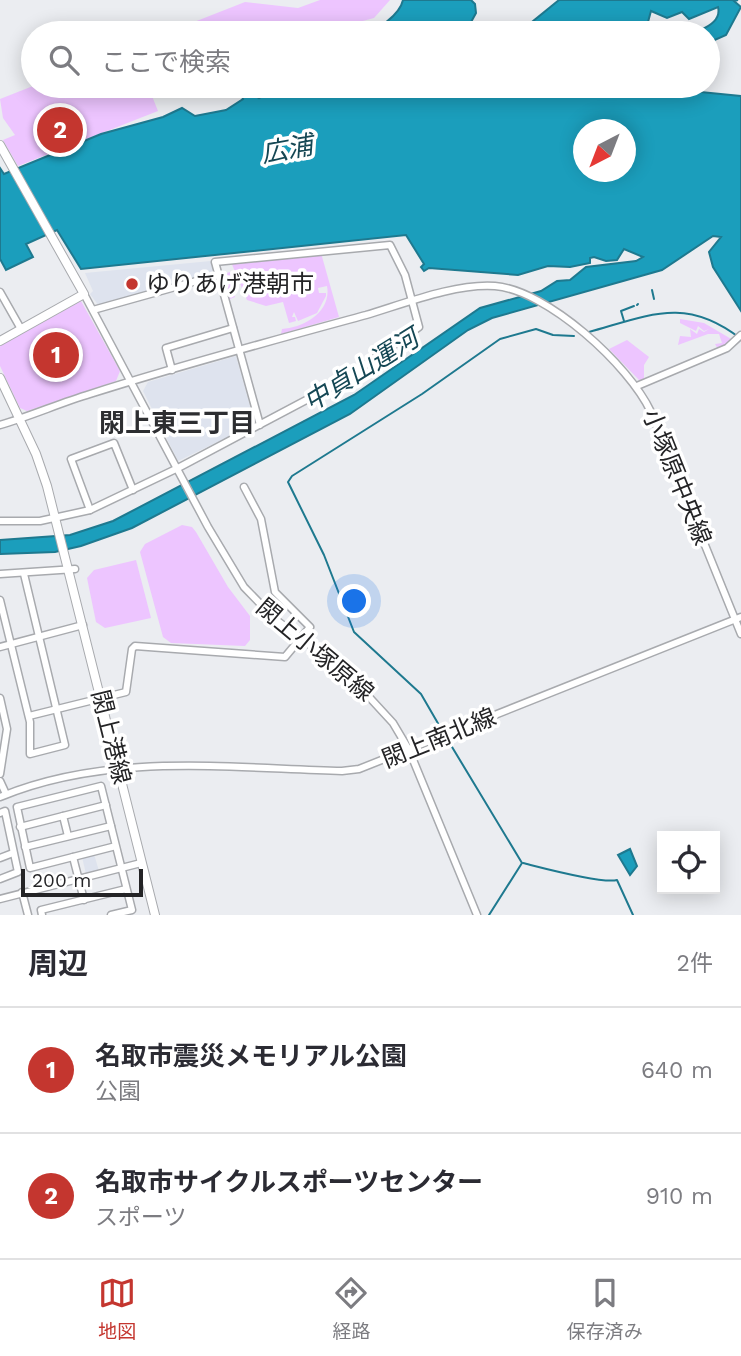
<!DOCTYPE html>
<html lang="ja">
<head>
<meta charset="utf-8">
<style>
  :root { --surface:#fff; --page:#f2f2f3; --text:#2b2b33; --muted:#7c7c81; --line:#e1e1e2; --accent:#c4362f }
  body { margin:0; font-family:"Work Sans","Noto Sans JP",sans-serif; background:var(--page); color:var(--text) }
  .controls { position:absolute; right:21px; bottom:21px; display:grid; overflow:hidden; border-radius:0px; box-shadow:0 4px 18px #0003 }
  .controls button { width:63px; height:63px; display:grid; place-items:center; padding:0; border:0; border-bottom:2px solid var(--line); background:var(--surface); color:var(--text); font:35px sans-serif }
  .compass { position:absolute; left:573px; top:119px; width:63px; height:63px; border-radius:50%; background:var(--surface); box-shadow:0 4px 18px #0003; rotate:222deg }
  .scale { position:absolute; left:21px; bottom:18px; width:122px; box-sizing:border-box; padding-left:7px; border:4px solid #242426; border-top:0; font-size:19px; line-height:24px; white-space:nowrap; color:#242426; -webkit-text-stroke:5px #fff; paint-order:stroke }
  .you { position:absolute; left:355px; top:602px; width:24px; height:24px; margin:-18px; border:5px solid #fff; border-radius:50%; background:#1a73e8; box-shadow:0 0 0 10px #1a73e833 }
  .badge { display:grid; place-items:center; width:46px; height:46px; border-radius:50%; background:var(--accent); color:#fff; font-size:23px; font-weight:700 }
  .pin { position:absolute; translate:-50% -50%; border:4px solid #fff; box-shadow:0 2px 7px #0006 }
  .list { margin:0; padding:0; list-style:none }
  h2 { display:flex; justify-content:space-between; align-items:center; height:91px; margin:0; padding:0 28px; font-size:30px }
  h2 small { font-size:23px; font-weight:400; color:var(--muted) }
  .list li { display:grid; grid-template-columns:46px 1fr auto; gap:21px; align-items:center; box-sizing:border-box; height:126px; padding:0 28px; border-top:2px solid var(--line) }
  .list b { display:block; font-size:26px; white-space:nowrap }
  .list p { margin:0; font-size:23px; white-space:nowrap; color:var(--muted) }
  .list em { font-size:23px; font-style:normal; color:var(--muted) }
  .icon { flex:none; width:38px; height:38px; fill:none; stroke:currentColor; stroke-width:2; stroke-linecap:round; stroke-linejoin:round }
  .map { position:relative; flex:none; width:741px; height:915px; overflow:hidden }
  .search { position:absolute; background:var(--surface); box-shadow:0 4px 18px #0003; left:21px; right:21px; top:21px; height:77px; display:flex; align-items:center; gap:18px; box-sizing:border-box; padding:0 24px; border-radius:38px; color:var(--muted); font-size:26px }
  .sheet { height:343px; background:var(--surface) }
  nav { display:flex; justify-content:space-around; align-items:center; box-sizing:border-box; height:98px; border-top:2px solid var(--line); background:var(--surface); font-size:19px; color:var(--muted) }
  nav a { display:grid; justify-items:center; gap:4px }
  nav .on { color:var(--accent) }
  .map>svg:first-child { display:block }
  .built { fill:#dee3ee }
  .green { fill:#edc5ff }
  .water { fill:#1b9ebc; stroke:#1e798f; stroke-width:2; fill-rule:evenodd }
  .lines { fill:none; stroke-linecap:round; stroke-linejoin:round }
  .stream { stroke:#1e798f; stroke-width:2 }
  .minor-casing { stroke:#a8aaae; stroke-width:9 }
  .major-casing { stroke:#a8aaae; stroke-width:10 }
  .minor { stroke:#fff; stroke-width:6 }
  .major { stroke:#fff; stroke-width:8 }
  .poi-dot { fill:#c4362f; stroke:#fff; stroke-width:2.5 }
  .labels { text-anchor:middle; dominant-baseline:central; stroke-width:7; stroke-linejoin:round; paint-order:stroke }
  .poi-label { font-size:24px; fill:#242426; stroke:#fff; text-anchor:start }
  .street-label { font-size:24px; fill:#242426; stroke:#fff }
  .water-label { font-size:26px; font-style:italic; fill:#154754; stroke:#fff }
  .neighbourhood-label { font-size:26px; font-weight:bold; fill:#2d2e31; stroke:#fff }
</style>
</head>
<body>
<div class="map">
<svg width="741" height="915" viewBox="0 0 741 915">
  <rect width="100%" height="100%" fill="#ebedf1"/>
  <g class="built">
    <path d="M211,261l2,12 -114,33 -9,-12 3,-3 -8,-18z"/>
    <path d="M236,356l19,68 -77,37 -35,-70 5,-9z"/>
    <path d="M94,854l5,17 -13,3 -4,-17z"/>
  </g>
  <g class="green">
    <path d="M320,0h70l-16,18 -56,15h-86l-19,-5 -19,5h-28l79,-31 53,6z"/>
    <path d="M33,86h115l10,25 -140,55 -15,-26 12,-5 -12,-17 -3,-19z"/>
    <path d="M321,253l18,64 -58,17 1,-5c21,-1 50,-17 45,-43l-9,2 1,5h7v3l-9,17 -19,8 -4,-9 -2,5h3l1,4 -7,2 -6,-21 -17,4 -19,-6 -16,-38z"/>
    <path d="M230,272l8,15 -5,3 2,7 -5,2v8l-9,-32z"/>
    <path d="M81,301l39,70 -4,10 -89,30 -7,-3 -20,-42v-20z"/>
    <path d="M680,319l24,4 29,17 -15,9 -3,-5 7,-1 -3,-9h-11l-30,11 2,-9 11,1 -1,-8 7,5 2,-5 5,3 5,-3 -5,2 -6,-5 -2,5 -16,-8z"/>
    <path d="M627,340l22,17 -5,8v13l-4,3 -31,-32z"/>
    <path d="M182,525l10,2 4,5 32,55 22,29v24l-5,6 -74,-3 -8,-6 -23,-85 5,-8z"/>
    <path d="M136,560l15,58 -46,10 -9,-6 -9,-44 7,-8z"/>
  </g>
  <g class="water">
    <path d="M403,0h68l4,4 1,9 -11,20h-102c14,-1 37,-19 40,-33z"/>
    <path d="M559,0h179l-4,1 7,6 -15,28 -18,8v-10h-7l-1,-3c10,-4 21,-11 18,-23l-29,12 -7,-7 -15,6 -16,-7 -6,22h-134l11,-3z"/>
    <path d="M281,86h359l101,10v215l-28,-44 -4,-15 12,-15 -8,-1 -51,34 -170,48 -24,12 -118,84 -218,114 -51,18 -26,6 -55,2v-14l70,-5 43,-14 241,-126 126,-87 61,-17 16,-10 13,-1 16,-13 50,-6 7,-4 -19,-8 -7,11 -11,1 -12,-4 -4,1v5l-20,4 -22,-1 -30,9 -89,-7 -5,3 -3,-4 3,-3 -18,-29 -325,34 -24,-39 -31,14 7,13 -27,13 -6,-11v-91l4,6 97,-40 62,-17 19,-9 13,8 31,-6 17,-11 -2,-5 4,-4 14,8zM584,130h42v42h-42z"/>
    <path d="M630,849l7,17 -7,9 -12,-20z"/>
  </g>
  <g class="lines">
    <g class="stream">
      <path d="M652,290l2,9"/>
      <path d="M637,305l1,-1"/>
      <path d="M624,321l-3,-10 13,-5"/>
      <path d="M589,332c61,-17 97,-36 152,7"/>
      <path d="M443,732l-22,-38 -67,-62 -30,-77 -36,-73 4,-6 130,-82 78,-55 36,-10 17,6 21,1"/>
      <path d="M446,737l76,126 -33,52"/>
      <path d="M523,863c20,5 79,21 94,17l16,35"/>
    </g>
    <g class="minor-casing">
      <g id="minor">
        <path d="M0,292l21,37"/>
        <path d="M84,294l124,233 36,60 31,32 72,54 46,50 16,27 68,165"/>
        <path d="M93,310l125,-35"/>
        <path d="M172,370l-6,-22 67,-20"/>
        <path d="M637,386l90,-38 14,-13"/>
        <path d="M0,425c31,-9 60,-22 90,-31 91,-29 184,-54 276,-79 37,-11 90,-32 129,-29 52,4 134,79 156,126l90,222"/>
        <path d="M90,510l-19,-51 43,-16 19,47"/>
        <path d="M0,521h40l50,-11 88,-42 166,-88 75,-53 -14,-52 -15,-30 -175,17 45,163"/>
        <path d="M0,574l75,-5"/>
        <path d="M0,600l30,122v32l35,-9 -41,-171"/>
        <path d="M0,647l83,-22"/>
        <path d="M0,698l7,31 -7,45"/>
        <path d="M29,716l97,-24 6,-43 3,-3 150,11 25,-30 -35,-35 -14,-73 -17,-32"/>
        <path d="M0,781l6,13"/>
        <path d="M0,797c109,-45 227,-29 342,-26l17,-2 382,-152"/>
        <path d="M0,813l5,-2 13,61 -18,7"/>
        <path d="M63,816l5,20"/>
        <path d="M20,827l86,-22"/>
        <path d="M25,847l86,-21"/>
        <path d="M73,857l11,43"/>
        <path d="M0,858l13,-5"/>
        <path d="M22,892l6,23"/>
        <path d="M0,899l141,-36"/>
        <path d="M42,915l-1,-5 85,-21"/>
        <path d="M111,915l21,-5 -31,-124 -84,21 13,61 86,-22"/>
      </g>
    </g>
    <g class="major-casing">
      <g id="major">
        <path d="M0,145l84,149 -84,47"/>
        <path d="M0,378l36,76 11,32 108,429"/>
      </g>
    </g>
    <use href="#minor" class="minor"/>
    <use href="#major" class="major"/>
  </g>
  <circle class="poi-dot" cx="132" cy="284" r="7"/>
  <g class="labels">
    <g class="poi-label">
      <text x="146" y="284">ゆりあげ港朝市</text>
    </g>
    <g class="street-label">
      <text transform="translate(677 477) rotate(68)">小塚原中央線</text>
      <text transform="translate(315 650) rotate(40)">閖上小塚原線</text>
      <text transform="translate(111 737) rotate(76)">閖上港線</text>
      <text transform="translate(439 738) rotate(-22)">閖上南北線</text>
    </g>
    <g class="water-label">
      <text transform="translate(287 149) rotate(-10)">広浦</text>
      <text transform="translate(361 370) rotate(-32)">中貞山運河</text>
    </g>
    <g class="neighbourhood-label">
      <text x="177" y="423">閖上東三丁目</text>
    </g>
  </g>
</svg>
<div class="controls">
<button><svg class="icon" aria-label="locate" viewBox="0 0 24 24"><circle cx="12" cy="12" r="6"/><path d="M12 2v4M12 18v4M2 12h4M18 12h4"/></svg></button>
</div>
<svg class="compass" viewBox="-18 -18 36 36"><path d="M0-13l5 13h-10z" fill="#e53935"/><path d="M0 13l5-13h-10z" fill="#7c7c81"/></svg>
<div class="scale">200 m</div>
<div class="you"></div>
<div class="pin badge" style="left:56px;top:355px">1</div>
<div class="pin badge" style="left:60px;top:130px">2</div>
<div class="search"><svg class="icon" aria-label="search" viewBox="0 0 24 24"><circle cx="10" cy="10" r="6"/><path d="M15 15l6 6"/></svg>ここで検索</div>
</div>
<section class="sheet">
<h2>周辺<small>2件</small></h2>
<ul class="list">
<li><span class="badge">1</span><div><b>名取市震災メモリアル公園</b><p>公園</p></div><em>640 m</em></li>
<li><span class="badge">2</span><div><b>名取市サイクルスポーツセンター</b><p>スポーツ</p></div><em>910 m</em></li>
</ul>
</section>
<nav>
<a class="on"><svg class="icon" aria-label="map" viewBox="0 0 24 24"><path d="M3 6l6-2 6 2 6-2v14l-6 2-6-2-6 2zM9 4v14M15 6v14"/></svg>地図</a>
<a><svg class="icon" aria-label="directions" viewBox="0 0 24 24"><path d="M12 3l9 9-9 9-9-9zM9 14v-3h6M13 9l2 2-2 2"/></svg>経路</a>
<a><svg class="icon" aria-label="saved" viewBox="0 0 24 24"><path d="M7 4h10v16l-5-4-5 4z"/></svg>保存済み</a>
</nav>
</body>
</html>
